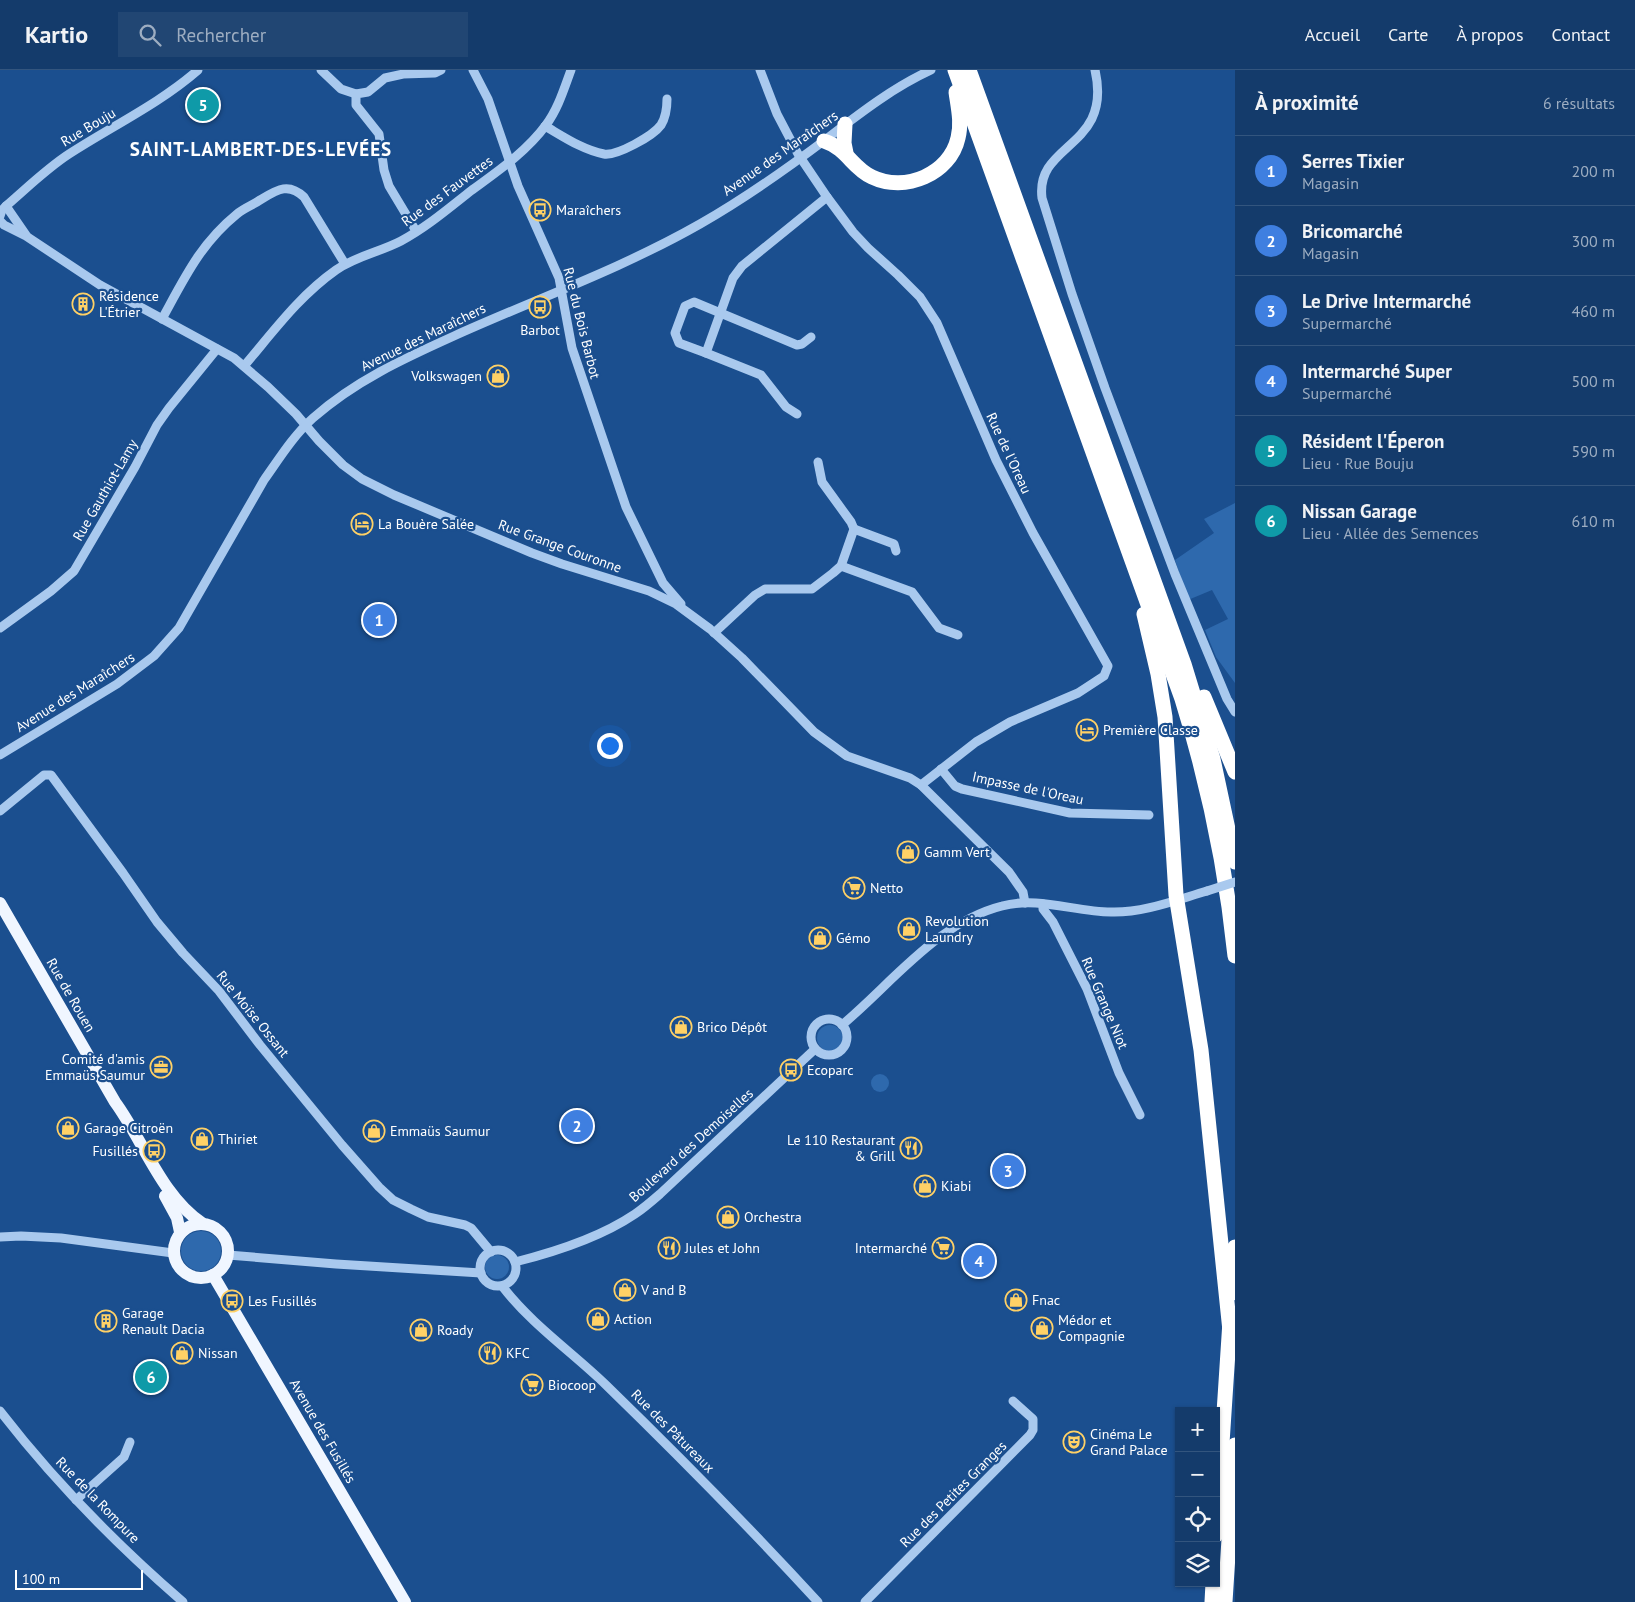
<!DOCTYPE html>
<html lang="fr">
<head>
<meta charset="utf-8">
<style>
  :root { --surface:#143b6b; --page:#214673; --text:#f1f3f6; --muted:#9dadc1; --line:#33557e; --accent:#8c9099 }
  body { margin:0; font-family:"PT Sans",sans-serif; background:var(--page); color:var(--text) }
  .controls { position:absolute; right:15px; bottom:15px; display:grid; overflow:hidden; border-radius:0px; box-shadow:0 1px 4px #0004 }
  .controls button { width:45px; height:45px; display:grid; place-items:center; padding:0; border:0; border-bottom:1px solid var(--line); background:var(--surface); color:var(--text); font:25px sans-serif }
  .scale { position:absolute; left:15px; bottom:12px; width:128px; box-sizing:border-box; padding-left:5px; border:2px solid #fff; border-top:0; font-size:14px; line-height:18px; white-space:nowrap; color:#fff; -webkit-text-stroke:4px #1b4f8f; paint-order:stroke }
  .you { position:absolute; left:609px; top:675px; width:18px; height:18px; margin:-12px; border:4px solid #fff; border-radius:50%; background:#1a73e8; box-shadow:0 0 0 8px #1a73e833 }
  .badge { display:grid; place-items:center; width:32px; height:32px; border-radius:50%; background:var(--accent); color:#fff; font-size:16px; font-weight:700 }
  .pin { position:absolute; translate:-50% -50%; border:2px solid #fff; box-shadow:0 1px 5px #0006 }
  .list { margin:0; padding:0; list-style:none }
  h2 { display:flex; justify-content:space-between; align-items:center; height:65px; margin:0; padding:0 20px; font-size:21px }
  h2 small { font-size:16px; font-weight:400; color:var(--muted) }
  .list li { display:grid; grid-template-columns:32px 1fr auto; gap:15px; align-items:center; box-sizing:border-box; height:70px; padding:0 20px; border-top:1px solid var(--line) }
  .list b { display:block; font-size:19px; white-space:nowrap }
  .list p { margin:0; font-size:16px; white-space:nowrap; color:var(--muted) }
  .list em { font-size:16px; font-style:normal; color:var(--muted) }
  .icon { flex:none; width:28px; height:28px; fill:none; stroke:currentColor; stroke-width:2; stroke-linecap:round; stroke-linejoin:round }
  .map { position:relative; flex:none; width:1235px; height:1532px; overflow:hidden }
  header { display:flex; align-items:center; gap:30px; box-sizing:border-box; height:70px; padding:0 25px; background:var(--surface); border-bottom:1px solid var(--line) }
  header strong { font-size:24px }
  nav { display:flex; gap:28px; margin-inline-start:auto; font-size:18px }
  .search { width:350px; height:45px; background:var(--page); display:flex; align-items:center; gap:12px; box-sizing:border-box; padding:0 18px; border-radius:0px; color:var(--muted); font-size:19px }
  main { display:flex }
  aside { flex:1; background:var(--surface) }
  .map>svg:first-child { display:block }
  .green { fill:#2e69ad }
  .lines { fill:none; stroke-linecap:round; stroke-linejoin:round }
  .minor { stroke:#a9c9ee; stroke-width:9 }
  .major { stroke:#f0f6ff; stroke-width:12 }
  .highway { stroke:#fff; stroke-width:15 }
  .minor-bridge { stroke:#a9c9ee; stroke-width:9 }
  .labels { text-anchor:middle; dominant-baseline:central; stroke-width:4.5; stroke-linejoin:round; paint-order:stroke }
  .street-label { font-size:14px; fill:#fff; stroke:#1b4f8f }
  .poi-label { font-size:14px; fill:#fff; stroke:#1b4f8f; text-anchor:start }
  .district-label { font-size:19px; font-weight:bold; letter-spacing:1px; fill:#fff; stroke:#1b4f8f }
</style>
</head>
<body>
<header>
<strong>Kartio</strong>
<div class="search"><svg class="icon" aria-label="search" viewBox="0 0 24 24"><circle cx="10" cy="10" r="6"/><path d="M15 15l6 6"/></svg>Rechercher</div>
<nav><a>Accueil</a><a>Carte</a><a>À propos</a><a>Contact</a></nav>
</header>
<main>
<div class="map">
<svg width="1235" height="1532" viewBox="0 0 1235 1532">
  <rect width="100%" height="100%" fill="#1b4f8f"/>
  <g class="green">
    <path d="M1235,433v180l-19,-26 -11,-27 23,-11 -16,-29 -24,10 -13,-40 39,-27 -10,-14z"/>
    <circle cx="830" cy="968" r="13"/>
    <circle cx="880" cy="1013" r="9"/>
    <circle cx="201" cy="1181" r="20"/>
    <circle cx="497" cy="1197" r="12"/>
  </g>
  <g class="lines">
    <g class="minor">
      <path d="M321,0l20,19 15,5"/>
      <path d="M473,0l15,29 30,87 41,92 13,70 54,159 37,76 18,21"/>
      <path d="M760,0l17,44 21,40 29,43 26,35 15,16 30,27 22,22 17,26 59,137 37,73 75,133 -4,10 -26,17 -68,29 -34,20 -55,43"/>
      <path d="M1095,0c18,79 -60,72 -53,128l30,96 33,94 70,186 52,125 8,13"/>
      <path d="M545,56c19,11 38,24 59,28 13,2 49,-18 57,-29 5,-8 6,-17 6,-26"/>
      <path d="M6,136l20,29"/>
      <path d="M0,146l2,-6 4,-4c21,-18 40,-37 63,-52 43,-28 90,-50 129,-84"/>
      <path d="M0,151l4,4 22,11 74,49 134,73 34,29 28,27 23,27 24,24 19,14 32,16 138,58 30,11 87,27 27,13 34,25 32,29 72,74 33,24 63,22 11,7 88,87 14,20 2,11"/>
      <path d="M416,161l-27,-45 -5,-16 -5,-36 -23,-29v-11l12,-2 17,-14 18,-4 32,-1 6,-3"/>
      <path d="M162,249c22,-40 38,-75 75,-105 7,-6 16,-9 23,-14 17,-10 28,-18 44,-3l41,67"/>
      <path d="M706,283l-27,-10 -4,-10 10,-27 9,-4 103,43 5,-1 9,-7"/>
      <path d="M244,296c29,-34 55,-70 92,-96 20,-14 44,-18 65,-29 26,-14 48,-33 71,-51 26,-19 54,-38 74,-65 12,-16 18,-36 25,-55"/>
      <path d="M797,344l-11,-7 -25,-32 -55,-22 27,-75 9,-12 85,-69"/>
      <path d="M854,459l40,15 2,7"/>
      <path d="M841,496l71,26 27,36 19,7"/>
      <path d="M0,558l51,-37 23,-20 61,-104 22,-42 12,-17 48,-59"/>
      <path d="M714,563l41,-38 10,-6h47l21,-16 8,-7 13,-37 -3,-7 -29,-40 -4,-20"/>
      <path d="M0,685l117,-71 37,-28 25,-28 85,-148c15,-21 29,-44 49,-62 42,-37 90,-59 141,-82 82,-37 167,-67 246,-112 44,-25 85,-54 125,-84 34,-26 67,-52 106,-70"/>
      <path d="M941,699l14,17 7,3 108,24 79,2"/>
      <path d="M0,741l44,-36h7l72,98 34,49 26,31 36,38 41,54 82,100 37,42 14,13 18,9 17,8 37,8 6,3 20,24"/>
      <path d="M1043,834v5l10,13 34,67 32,84 21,42"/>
      <circle cx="829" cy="967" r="18"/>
      <path d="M842,955c49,-41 96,-103 160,-119 36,-10 73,6 109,6 32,1 65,-12 96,-21"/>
      <path d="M0,1167l21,-1 40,2 112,15"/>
      <circle cx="498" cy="1198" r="18"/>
      <path d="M228,1185l108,9 145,9"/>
      <path d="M515,1192c40,-10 86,-25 120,-48 9,-6 17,-13 25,-20l155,-145"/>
      <path d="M502,1216c30,39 70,66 104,99 73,71 144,143 212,217"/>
      <path d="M0,1341c54,70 116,133 183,191"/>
      <path d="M76,1430l48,-43 6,-15"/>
      <path d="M865,1532l165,-167 3,-5v-11l-20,-18"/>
    </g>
    <g class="major">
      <path d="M0,833l115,199c28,38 47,95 87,121"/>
      <path d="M165,1126l12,22 3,14"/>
      <circle cx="201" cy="1181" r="27"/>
      <path d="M213,1205l192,327"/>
    </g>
    <g class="highway">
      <path d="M955,0l227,629c26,84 44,169 53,257"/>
      <path d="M969,0l215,594 29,95 22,103"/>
      <path d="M845,54l-1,19 2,10"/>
      <path d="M824,71c24,8 27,26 48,36 33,16 78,-3 86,-39 4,-15 0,-31 -2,-46"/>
      <path d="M1144,544l14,60 7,43 11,178 25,155 29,281"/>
      <path d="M1204,627l31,75"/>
      <path d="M1232,1223l3,-46"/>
      <path d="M1216,1465l14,-214"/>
      <path d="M1212,1532l1,-19"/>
      <path d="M1225,1532l10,-157"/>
    </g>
    <path class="minor-bridge" d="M1207,821l28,-9"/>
  </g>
  <defs>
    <g id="bus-ring" transform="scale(1.125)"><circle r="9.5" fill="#1b4f8f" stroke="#ffd166" stroke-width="1.5"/><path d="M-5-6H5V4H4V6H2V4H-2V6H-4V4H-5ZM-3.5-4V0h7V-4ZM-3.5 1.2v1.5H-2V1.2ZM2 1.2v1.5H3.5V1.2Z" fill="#ffd166"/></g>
    <g id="building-ring" transform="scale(1.125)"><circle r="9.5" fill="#1b4f8f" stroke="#ffd166" stroke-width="1.5"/><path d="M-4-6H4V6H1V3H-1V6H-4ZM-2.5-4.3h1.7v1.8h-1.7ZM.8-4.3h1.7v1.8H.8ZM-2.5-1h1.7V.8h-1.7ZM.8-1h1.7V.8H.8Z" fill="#ffd166"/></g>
    <g id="shop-ring" transform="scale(1.125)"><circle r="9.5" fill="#1b4f8f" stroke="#ffd166" stroke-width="1.5"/><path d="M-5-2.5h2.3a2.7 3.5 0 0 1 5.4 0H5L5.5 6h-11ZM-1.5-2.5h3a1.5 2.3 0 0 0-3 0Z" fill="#ffd166"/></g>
    <g id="hotel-ring" transform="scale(1.125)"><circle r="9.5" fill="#1b4f8f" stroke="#ffd166" stroke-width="1.5"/><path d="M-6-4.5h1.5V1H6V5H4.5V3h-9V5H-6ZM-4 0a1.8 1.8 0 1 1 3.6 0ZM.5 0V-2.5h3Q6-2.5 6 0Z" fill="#ffd166"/></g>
    <g id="supermarket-ring" transform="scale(1.125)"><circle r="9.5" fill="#1b4f8f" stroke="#ffd166" stroke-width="1.5"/><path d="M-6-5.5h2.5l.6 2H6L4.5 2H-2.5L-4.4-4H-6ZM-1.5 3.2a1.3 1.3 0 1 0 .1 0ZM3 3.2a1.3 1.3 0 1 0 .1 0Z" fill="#ffd166"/></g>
    <g id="office-ring" transform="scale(1.125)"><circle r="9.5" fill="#1b4f8f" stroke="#ffd166" stroke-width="1.5"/><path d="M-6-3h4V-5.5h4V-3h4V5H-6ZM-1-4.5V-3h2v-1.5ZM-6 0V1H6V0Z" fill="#ffd166"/></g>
    <g id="restaurant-ring" transform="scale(1.125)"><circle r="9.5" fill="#1b4f8f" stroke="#ffd166" stroke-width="1.5"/><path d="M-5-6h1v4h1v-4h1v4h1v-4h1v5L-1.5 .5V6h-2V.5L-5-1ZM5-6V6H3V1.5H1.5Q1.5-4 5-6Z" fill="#ffd166"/></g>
    <g id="theatre-ring" transform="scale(1.125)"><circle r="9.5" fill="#1b4f8f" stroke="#ffd166" stroke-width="1.5"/><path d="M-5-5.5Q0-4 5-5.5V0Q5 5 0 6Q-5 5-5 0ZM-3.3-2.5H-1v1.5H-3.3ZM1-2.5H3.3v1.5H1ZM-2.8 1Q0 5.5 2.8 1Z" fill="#ffd166"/></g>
  </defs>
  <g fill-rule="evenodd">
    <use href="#bus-ring" x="540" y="140"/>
    <use href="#building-ring" x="83" y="234"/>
    <use href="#bus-ring" x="540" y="237"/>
    <use href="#shop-ring" x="498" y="306"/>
    <use href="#hotel-ring" x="362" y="454"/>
    <use href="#hotel-ring" x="1087" y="660"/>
    <use href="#shop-ring" x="908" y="782"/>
    <use href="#supermarket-ring" x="854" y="818"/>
    <use href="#shop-ring" x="909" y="859"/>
    <use href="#shop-ring" x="820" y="868"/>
    <use href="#shop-ring" x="681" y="957"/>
    <use href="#office-ring" x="161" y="997"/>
    <use href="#bus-ring" x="791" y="1000"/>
    <use href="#shop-ring" x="68" y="1058"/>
    <use href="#shop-ring" x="374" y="1061"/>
    <use href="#shop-ring" x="202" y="1069"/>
    <use href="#restaurant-ring" x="911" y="1078"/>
    <use href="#bus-ring" x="154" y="1081"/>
    <use href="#shop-ring" x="925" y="1116"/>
    <use href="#shop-ring" x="728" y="1147"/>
    <use href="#restaurant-ring" x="669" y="1178"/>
    <use href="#supermarket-ring" x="943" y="1178"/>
    <use href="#shop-ring" x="625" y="1220"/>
    <use href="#shop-ring" x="1016" y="1230"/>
    <use href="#bus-ring" x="232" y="1231"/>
    <use href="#shop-ring" x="598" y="1249"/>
    <use href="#building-ring" x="106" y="1251"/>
    <use href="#shop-ring" x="1042" y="1258"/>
    <use href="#shop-ring" x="421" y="1260"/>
    <use href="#shop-ring" x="182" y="1283"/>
    <use href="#restaurant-ring" x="490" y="1283"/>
    <use href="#supermarket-ring" x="532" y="1315"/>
    <use href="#theatre-ring" x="1074" y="1372"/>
  </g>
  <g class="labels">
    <g class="street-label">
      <text transform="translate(88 57) rotate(-31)">Rue Bouju</text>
      <text transform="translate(780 83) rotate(-35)">Avenue des Maraîchers</text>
      <text transform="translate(447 121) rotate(-36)">Rue des Fauvettes</text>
      <text transform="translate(582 253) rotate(76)">Rue du Bois Barbot</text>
      <text transform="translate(423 267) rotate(-26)">Avenue des Maraîchers</text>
      <text transform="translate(1009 383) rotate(65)">Rue de l'Oreau</text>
      <text transform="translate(105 420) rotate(-60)">Rue Gauthiot-Lamy</text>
      <text transform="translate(560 476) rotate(20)">Rue Grange Couronne</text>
      <text transform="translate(75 622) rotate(-32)">Avenue des Maraîchers</text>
      <text transform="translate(1028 718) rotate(12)">Impasse de l'Oreau</text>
      <text transform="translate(71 925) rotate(60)">Rue de Rouen</text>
      <text transform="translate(1105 933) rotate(67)">Rue Grange Niot</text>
      <text transform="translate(253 944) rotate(51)">Rue Moïse Ossant</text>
      <text transform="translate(691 1075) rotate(-42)">Boulevard des Demoiselles</text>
      <text transform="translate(323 1361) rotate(60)">Avenue des Fusillés</text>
      <text transform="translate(673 1361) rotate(45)">Rue des Pâtureaux</text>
      <text transform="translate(953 1424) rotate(-45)">Rue des Petites Granges</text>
      <text transform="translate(98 1430) rotate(46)">Rue de la Rompure</text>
    </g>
    <g class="poi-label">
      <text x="556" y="140">Maraîchers</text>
      <text x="99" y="226">Résidence<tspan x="99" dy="16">L'Étrier</tspan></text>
      <text x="540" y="260" text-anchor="middle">Barbot</text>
      <text x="482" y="306" text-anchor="end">Volkswagen</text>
      <text x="378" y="454">La Bouère Salée</text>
      <text x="1103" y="660">Première Classe</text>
      <text x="924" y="782">Gamm Vert</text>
      <text x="870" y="818">Netto</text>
      <text x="925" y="851">Revolution<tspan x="925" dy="16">Laundry</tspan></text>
      <text x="836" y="868">Gémo</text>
      <text x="697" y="957">Brico Dépôt</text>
      <text x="145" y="989" text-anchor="end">Comité d'amis<tspan x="145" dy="16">Emmaüs Saumur</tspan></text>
      <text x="807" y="1000">Ecoparc</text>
      <text x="84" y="1058">Garage Citroën</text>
      <text x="390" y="1061">Emmaüs Saumur</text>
      <text x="218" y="1069">Thiriet</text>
      <text x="895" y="1070" text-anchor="end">Le 110 Restaurant<tspan x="895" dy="16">&amp; Grill</tspan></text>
      <text x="138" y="1081" text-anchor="end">Fusillés</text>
      <text x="941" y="1116">Kiabi</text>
      <text x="744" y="1147">Orchestra</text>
      <text x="685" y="1178">Jules et John</text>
      <text x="927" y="1178" text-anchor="end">Intermarché</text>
      <text x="641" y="1220">V and B</text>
      <text x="1032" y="1230">Fnac</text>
      <text x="248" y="1231">Les Fusillés</text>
      <text x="122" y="1243">Garage<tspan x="122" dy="16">Renault Dacia</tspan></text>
      <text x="614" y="1249">Action</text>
      <text x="1058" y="1250">Médor et<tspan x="1058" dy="16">Compagnie</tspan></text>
      <text x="437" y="1260">Roady</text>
      <text x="198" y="1283">Nissan</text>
      <text x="506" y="1283">KFC</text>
      <text x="548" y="1315">Biocoop</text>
      <text x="1090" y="1364">Cinéma Le<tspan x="1090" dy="16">Grand Palace</tspan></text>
    </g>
    <g class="district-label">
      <text x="261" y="79">SAINT-LAMBERT-DES-LEVÉES</text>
    </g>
  </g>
</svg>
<div class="controls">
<button>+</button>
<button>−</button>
<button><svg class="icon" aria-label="locate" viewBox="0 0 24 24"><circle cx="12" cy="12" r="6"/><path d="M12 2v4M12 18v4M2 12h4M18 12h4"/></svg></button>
<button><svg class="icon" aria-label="layers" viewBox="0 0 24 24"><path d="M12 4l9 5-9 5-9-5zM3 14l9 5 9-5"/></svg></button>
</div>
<div class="scale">100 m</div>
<div class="you"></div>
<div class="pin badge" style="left:379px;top:550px;background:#3f7fe0">1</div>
<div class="pin badge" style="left:577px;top:1056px;background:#3f7fe0">2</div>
<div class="pin badge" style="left:1008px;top:1101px;background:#3f7fe0">3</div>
<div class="pin badge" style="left:979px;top:1191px;background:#3f7fe0">4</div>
<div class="pin badge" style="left:203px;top:35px;background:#0f9aa8">5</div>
<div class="pin badge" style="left:151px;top:1307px;background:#0f9aa8">6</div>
</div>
<aside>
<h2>À proximité<small>6 résultats</small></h2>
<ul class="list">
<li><span class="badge" style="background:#3f7fe0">1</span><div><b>Serres Tixier</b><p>Magasin</p></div><em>200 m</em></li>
<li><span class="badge" style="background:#3f7fe0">2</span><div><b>Bricomarché</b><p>Magasin</p></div><em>300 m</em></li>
<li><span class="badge" style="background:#3f7fe0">3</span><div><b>Le Drive Intermarché</b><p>Supermarché</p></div><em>460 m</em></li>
<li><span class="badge" style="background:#3f7fe0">4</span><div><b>Intermarché Super</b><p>Supermarché</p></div><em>500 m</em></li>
<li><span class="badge" style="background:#0f9aa8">5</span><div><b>Résident l'Éperon</b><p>Lieu · Rue Bouju</p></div><em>590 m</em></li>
<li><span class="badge" style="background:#0f9aa8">6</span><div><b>Nissan Garage</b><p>Lieu · Allée des Semences</p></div><em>610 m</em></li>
</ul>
</aside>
</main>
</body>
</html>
